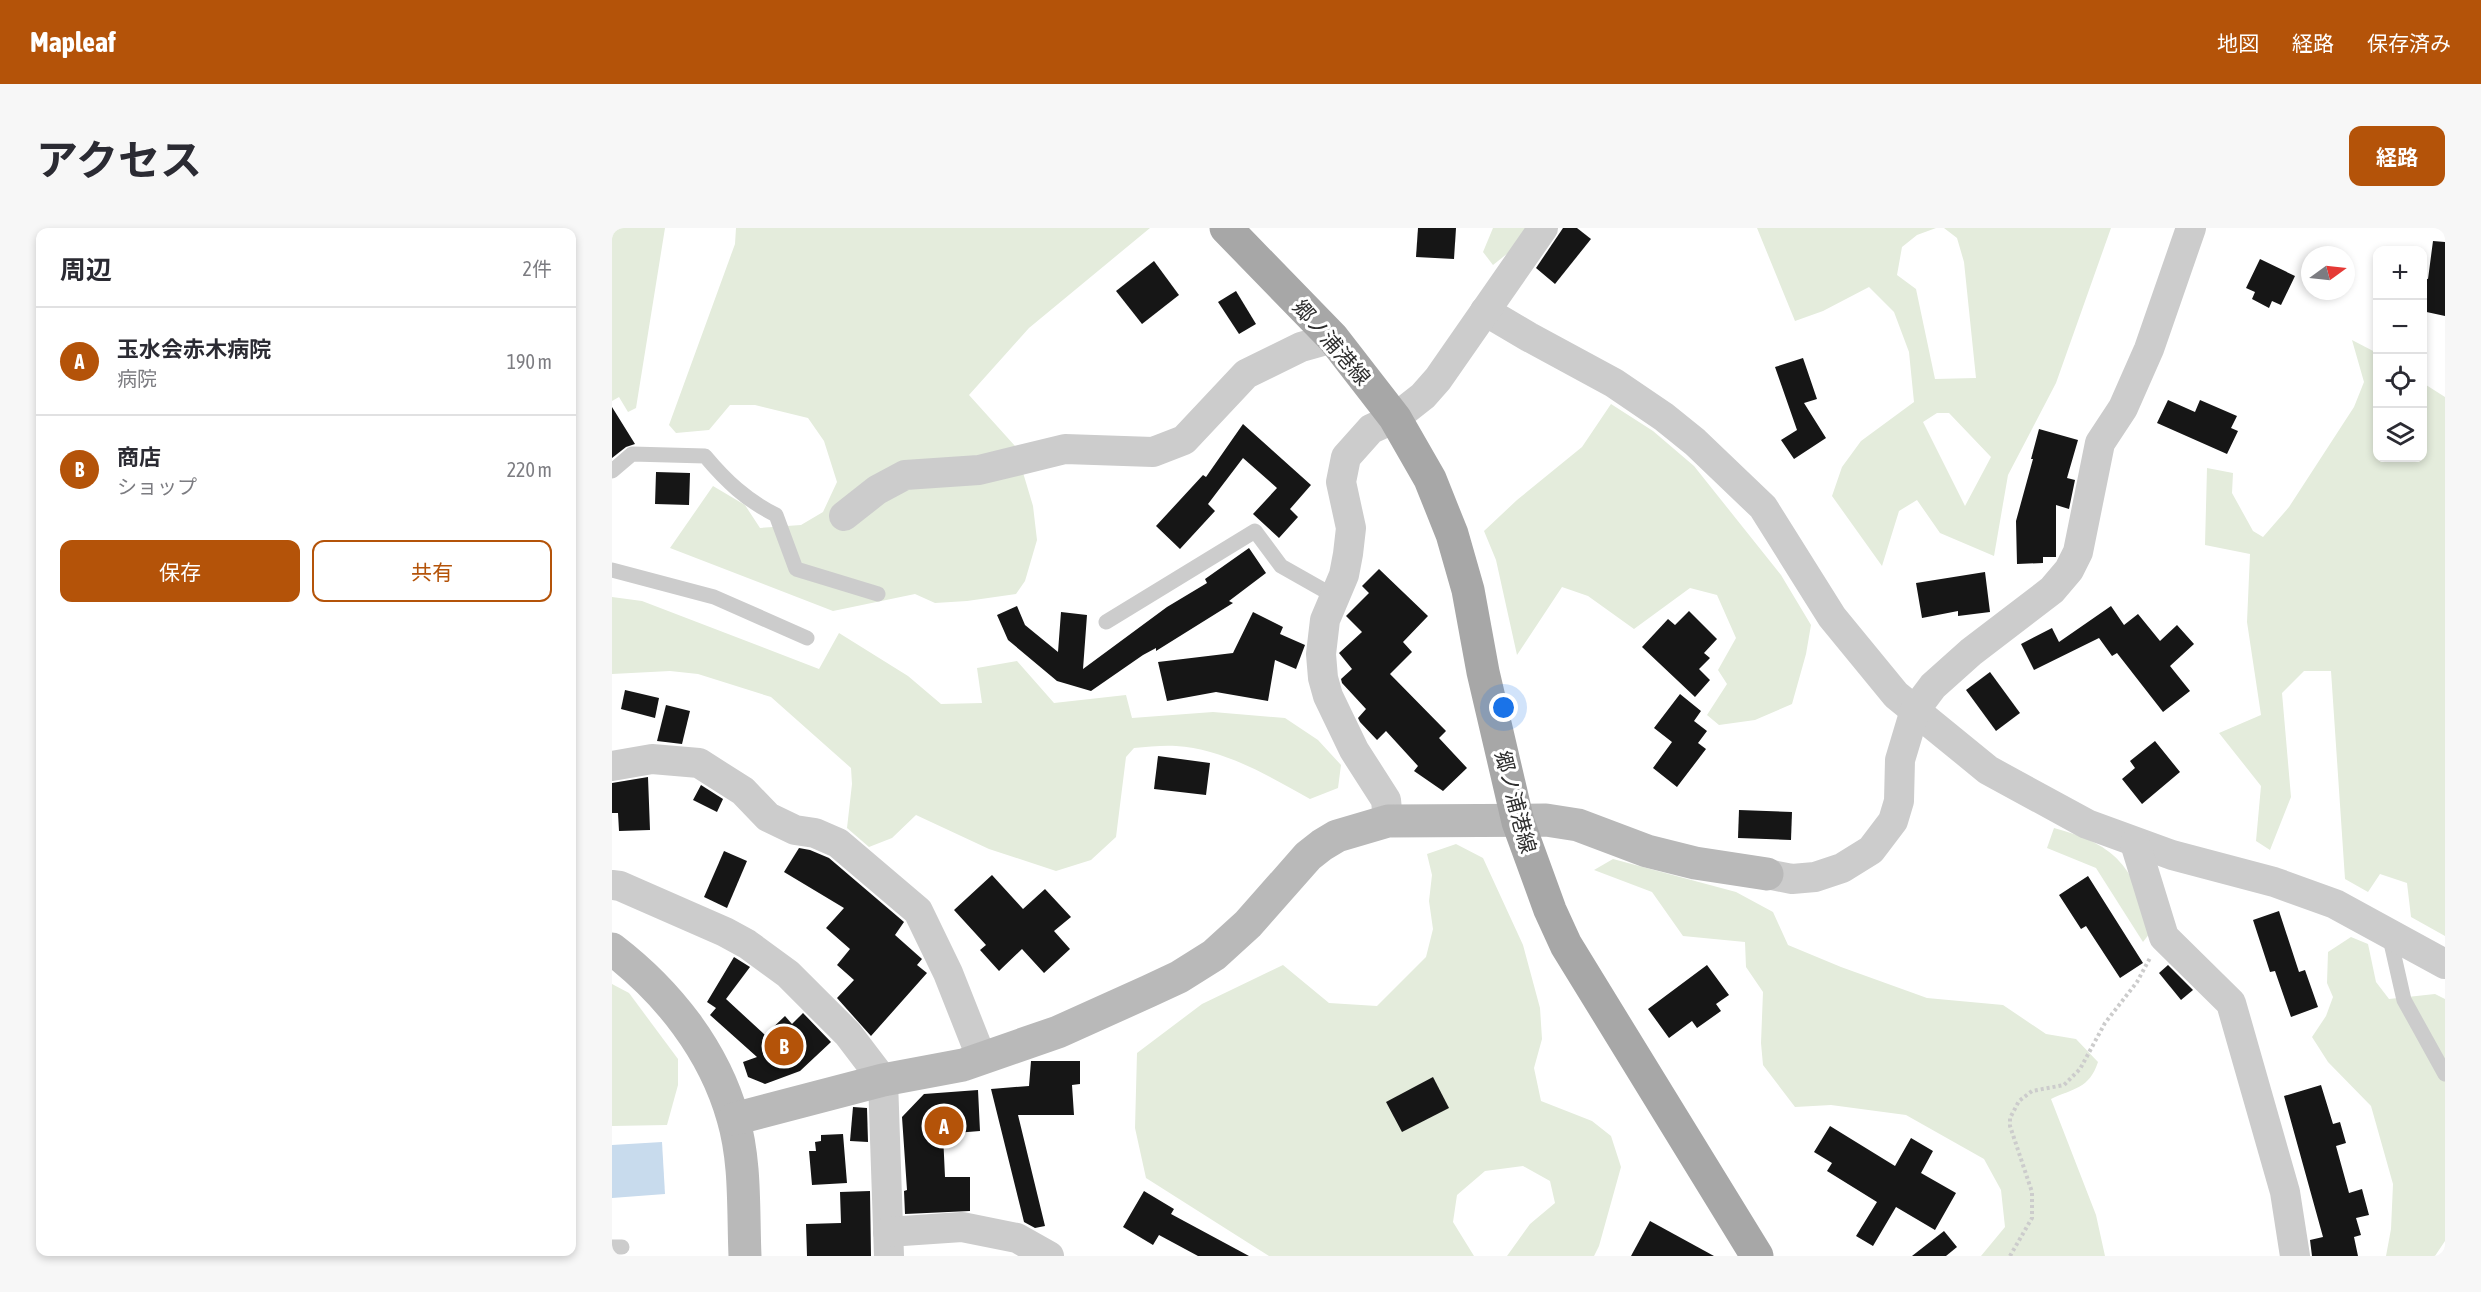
<!DOCTYPE html>
<html lang="ja">
<head>
<meta charset="utf-8">
<style>
  :root { --surface:#fff; --page:#f7f7f7; --text:#2b2b33; --muted:#7c7c81; --line:#e1e1e2; --accent:#b45309 }
  body { margin:0; font-family:"Asap Condensed","Noto Sans JP",sans-serif; background:var(--page); color:var(--text) }
  .controls { position:absolute; right:18px; top:18px; display:grid; overflow:hidden; border-radius:12px; box-shadow:0 3px 9px #0003 }
  .controls button { width:54px; height:54px; display:grid; place-items:center; padding:0; border:0; border-bottom:2px solid var(--line); background:var(--surface); color:var(--text); font:30px sans-serif }
  .compass { position:absolute; left:1689px; top:18px; width:54px; height:54px; border-radius:50%; background:var(--surface); box-shadow:0 3px 9px #0003; rotate:75deg }
  .you { position:absolute; left:892px; top:480px; width:21px; height:21px; margin:-15px; border:4px solid #fff; border-radius:50%; background:#1a73e8; box-shadow:0 0 0 9px #1a73e833 }
  .badge { display:grid; place-items:center; width:39px; height:39px; border-radius:50%; background:var(--accent); color:#fff; font-size:20px; font-weight:700 }
  .pin { position:absolute; translate:-50% -50%; border:3px solid #fff; box-shadow:0 2px 6px #0006 }
  .list { margin:0; padding:0; list-style:none }
  h2 { display:flex; justify-content:space-between; align-items:center; height:78px; margin:0; padding:0 24px; font-size:26px }
  h2 small { font-size:20px; font-weight:400; color:var(--muted) }
  .list li { display:grid; grid-template-columns:39px 1fr auto; gap:18px; align-items:center; box-sizing:border-box; height:108px; padding:0 24px; border-top:2px solid var(--line) }
  .list b { display:block; font-size:22px; white-space:nowrap }
  .list p { margin:0; font-size:20px; white-space:nowrap; color:var(--muted) }
  .list em { font-size:20px; font-style:normal; color:var(--muted) }
  .actions { display:flex; gap:12px; padding:18px 24px }
  .actions a { flex:1; padding:14px 0; border:2px solid var(--accent); border-radius:12px; text-align:center; font-size:21px; color:var(--accent) }
  .actions .main { background:var(--accent); color:#fff }
  .icon { flex:none; width:33px; height:33px; fill:none; stroke:currentColor; stroke-width:2; stroke-linecap:round; stroke-linejoin:round }
  .map { position:relative; flex:none; width:1833px; height:1028px; overflow:hidden; border-radius:12px }
  header { display:flex; align-items:center; gap:36px; box-sizing:border-box; height:84px; padding:0 30px; background:var(--accent); color:#fff }
  header strong { font-size:28px }
  nav { display:flex; gap:33px; margin-inline-start:auto; font-size:21px }
  .intro { display:flex; align-items:center; justify-content:space-between; box-sizing:border-box; height:144px; padding:0 36px }
  h1 { margin:0; font-size:42px }
  .button { padding:15px 27px; border-radius:12px; background:var(--accent); color:#fff; font-size:21px; font-weight:700 }
  main { display:flex; gap:36px; padding:0 36px }
  aside { flex:1; background:var(--surface); border-radius:12px; box-shadow:0 3px 9px #0003 }
  .map>svg:first-child { display:block }
  .green { fill:#e4ecdc; fill-rule:evenodd }
  .water { fill:#c8dbed }
  .building { fill:#161616 }
  .lines { fill:none; stroke-linecap:round; stroke-linejoin:round }
  .path { stroke:#ccc; stroke-width:4; stroke-dasharray:3 3; stroke-linecap:butt }
  .lane { stroke:#ccc; stroke-width:15 }
  .street { stroke:#ccc; stroke-width:30 }
  .secondary { stroke:#b9b9b9; stroke-width:33 }
  .primary { stroke:#a7a7a7; stroke-width:33 }
  .labels { text-anchor:middle; dominant-baseline:central; stroke-width:6; stroke-linejoin:round; paint-order:stroke }
  .street-label { font-size:21px; fill:#2f2f2f; stroke:#fff }
</style>
</head>
<body>
<header>
<strong>Mapleaf</strong>
<nav><a>地図</a><a>経路</a><a>保存済み</a></nav>
</header>
<div class="intro"><h1>アクセス</h1><a class="button">経路</a></div>
<main>
<aside>
<h2>周辺<small>2件</small></h2>
<ul class="list">
<li><span class="badge">A</span><div><b>玉水会赤木病院</b><p>病院</p></div><em>190 m</em></li>
<li><span class="badge">B</span><div><b>商店</b><p>ショップ</p></div><em>220 m</em></li>
</ul>
<div class="actions"><a class="main">保存</a><a>共有</a></div>
</aside>
<div class="map">
<svg width="1833" height="1028" viewBox="0 0 1833 1028">
  <rect width="100%" height="100%" fill="#fff"/>
  <g class="green">
    <path d="M0,0h53l-29,180 -8,4 -9,-15 -7,4z"/>
    <path d="M124,0h414l-121,100 -60,67 46,51 18,60 4,34 -12,41 -9,13 -49,7 -32,2 -20,-9 -82,17 -163,-63 43,-62 32,19 15,23 41,-3 22,-13 14,-30 -13,-41 -16,-23 -53,-13h-25l-21,25 -33,3 -7,-8 66,-181z"/>
    <path d="M881,0h34l-9,17 -25,20 -10,-13z"/>
    <path d="M1145,0h179l-19,7 -15,12 -5,28 19,14 19,90 41,-1 -12,-116 -7,-24 -13,-10h167l-55,155 -48,92 -14,81 -54,-23 -23,-33 -18,11 -17,55 -50,-70 10,-29 19,-26 53,-39 -5,-50 -15,-40 -25,-25 -46,24 -28,10zM1325,185h12l42,44 -26,49 -42,-84z"/>
    <path d="M1740,112l25,13 1,105h44l1,-75 22,14v539l-34,-19 -4,-34 -27,-9 -12,18 -23,-13 -14,-208h-27l-22,22 9,104 -21,53 -14,-9 5,-55 -42,-53 42,-18 -14,-93 3,-68 -45,-9 2,-77 26,5 -1,20 21,38 10,6 26,-30 65,-100 10,-25z"/>
    <path d="M999,176l42,27 41,35 87,109 30,50 -5,29 -14,50 -37,16 -36,5 -12,-10 20,-31 -9,-14 18,-32 -19,-43 -27,-7 -56,41 -46,-33 -26,-9 -45,68 -21,-95 -12,-29 33,-31 65,-53z"/>
    <path d="M0,369l30,4 177,68 20,-36 69,43 33,28 41,-1 -5,-35 40,-7 37,42 72,-8 6,23 81,-6 72,6 33,22 23,25 -3,23 -28,11c-41,-23 -86,-50 -134,-53 -13,-1 -28,1 -42,2l-8,9 -10,80 -25,23 -35,11 -67,-22 -73,-34 -24,23 -23,9 -22,-19 5,-44 -1,-16 -80,-71 -73,-23 -28,-3 -58,3z"/>
    <path d="M1442,600c67,18 77,40 99,101l-10,13 -47,-74 -49,-20z"/>
    <path d="M844,616l27,14 40,87 17,63 2,31 -8,29 7,33 51,20 19,15 10,31 -22,79 -5,10h-87l23,-32 25,-21 -5,-22 -27,-15 -38,5 -28,24 -4,27 21,34h-205l-123,-78 -11,-50 2,-75 65,-49 81,-39 46,38 48,3 49,-49 7,-28 -4,-28 3,-26 -5,-21z"/>
    <path d="M1001,631l123,33 37,20 15,33 53,22 86,31 76,7 43,29 30,5 22,23c-9,27 -24,26 -47,37l45,116 9,41h-124l24,-29 -4,-37 -17,-31 -78,-44 -75,-10 -36,2 -32,-42 -2,-22 2,-51 -17,-25 -1,-25 -62,-6 -31,-44 -58,-22z"/>
    <path d="M1739,709l17,7 8,38 13,17 46,-5 10,5v242l-10,15h-49l5,-27 2,-45 -22,-78 -43,-44 -16,-25 14,-21 7,-19 -6,-14 1,-31z"/>
    <path d="M0,756l17,9 49,66v26l-11,40 -55,1z"/>
  </g>
  <path class="water" d="M50,914l3,52 -53,4v-53z"/>
  <g class="building">
    <path d="M806,0h38l-2,31 -38,-2z"/>
    <path d="M951,0h14l14,11 -36,45 -19,-16z"/>
    <path d="M1821,13l12,1v74l-23,-5v-33l6,1z"/>
    <path d="M1648,31l35,17 -14,29 -9,-4 -3,7 -17,-9 3,-7 -9,-4z"/>
    <path d="M542,33l25,34 -37,29 -26,-33z"/>
    <path d="M624,63l20,33 -17,10 -21,-32z"/>
    <path d="M1191,130l14,41 -13,4 22,35 -32,21 -13,-19 16,-10 -22,-63z"/>
    <path d="M1556,172l27,12 5,-12 37,16 -6,12 7,3 -11,23 -70,-31z"/>
    <path d="M0,179l23,37 -9,3 -14,11z"/>
    <path d="M631,196l68,61 -21,24 8,8 -19,21 -26,-24 24,-26 -34,-30 -35,46 7,7 -35,38 -24,-23 47,-51 3,2z"/>
    <path d="M1427,201l39,11 -11,38 8,2 -6,29 -13,-4v52h-13v6l-26,1 -1,-43 17,-62h-2z"/>
    <path d="M44,244l34,1 -1,32 -34,-1z"/>
    <path d="M637,320l17,25 -37,28 4,2 -77,48v-3l-13,7 -52,36 -34,-10 -49,-41 -11,-25 20,-9 8,19 33,27 3,-40 26,3 -4,54 84,-62 40,-24 -2,-4z"/>
    <path d="M767,341l49,47 -25,26 9,10 -22,22 56,57 -7,7 28,30 -24,23 -29,-20 4,-5 -32,-35 -9,9 -17,-18 -2,-4 8,-9 -24,-26 -1,-4 11,-10 -13,-16 23,-21 -16,-16 23,-23 -7,-7z"/>
    <path d="M1373,344l5,40 -32,4v-5l-36,7 -6,-35z"/>
    <path d="M1499,378l13,19 14,-11 22,27 17,-16 17,19 -24,22 20,25 -27,21 -46,-59 -5,3 -13,-18 -65,32 -13,-26 31,-16 7,14z"/>
    <path d="M1077,383l28,28 -13,14 6,5 -11,11 11,11 -15,17 -53,-50 26,-28 7,6z"/>
    <path d="M641,384l30,15 -3,7 25,11 -9,24 -21,-9 -7,41 -52,-9 -49,9 -9,-39 75,-9z"/>
    <path d="M1378,444l30,41 -24,18 -30,-41z"/>
    <path d="M13,462l34,8 -4,20 -34,-9z"/>
    <path d="M1068,466l21,17 -7,10 13,10 -9,12 8,6 -29,38 -24,-19 19,-26 -18,-14z"/>
    <path d="M54,477l24,6 -8,33 -25,-3z"/>
    <path d="M1543,513l25,31 -38,32 -20,-25 13,-11 -5,-7z"/>
    <path d="M546,528l52,7 -4,32 -52,-6z"/>
    <path d="M36,549l2,53 -31,1 -1,-18h-6v-30z"/>
    <path d="M89,557l22,14 -6,13 -24,-12z"/>
    <path d="M1127,582l53,2 -1,28 -53,-2z"/>
    <path d="M187,620l11,2 19,8 75,64 -9,13 27,24 -5,6 10,8 -56,63 -34,-38 17,-18 -17,-15 13,-16 -24,-21 18,-20 -60,-36z"/>
    <path d="M112,623l23,10 -20,47 -23,-11z"/>
    <path d="M380,647l31,34 22,-20 26,28 -17,14 16,18 -26,24 -22,-24 -23,22 -19,-21 6,-5 -32,-35z"/>
    <path d="M1476,648l55,87 -23,15 -34,-52 -5,3 -22,-34z"/>
    <path d="M1667,683l20,61 6,-2 13,37 -27,10 -16,-46 -5,1 -17,-52z"/>
    <path d="M122,729l16,10 -24,32 39,36 20,-19 7,8 11,-11 28,29 -31,29 -35,13 -17,-7 -5,-15 14,-5 -47,-42 6,-7 -9,-6z"/>
    <path d="M1095,737l22,30 -13,9 5,7 -24,17 -5,-7 -23,17 -21,-29z"/>
    <path d="M1556,737l25,25 -12,10 -22,-27z"/>
    <path d="M419,833h49v23l-8,1 2,30h-56l27,111 -10,2 -11,-6 -33,-133 38,-3z"/>
    <path d="M821,849l16,31 -47,24 -16,-30z"/>
    <path d="M1709,857l12,39 7,-2 6,21 -10,3 13,47 13,-4 7,26 -13,3 5,17 -7,2 4,19h-46l-2,-16 13,-3 -39,-141z"/>
    <path d="M366,862l2,41 -37,3 2,43h25v34l-65,3 -1,-23 3,-1 -5,-73 22,-23z"/>
    <path d="M241,879l14,1 1,34 -18,-1z"/>
    <path d="M1218,898l65,40 16,-28 22,13 -12,22 35,20 -21,37 -39,-23 -23,39 -17,-10 21,-34 -50,-31 5,-8 -18,-11z"/>
    <path d="M231,906l4,49 -35,2 -3,-34h7l-1,-9 6,-1v-6z"/>
    <path d="M258,963l1,65h-64l-1,-32 35,-1 -1,-31z"/>
    <path d="M532,963l30,18 -3,5 78,42h-51l-39,-21 -6,10 -30,-18z"/>
    <path d="M1038,993l64,35h-83z"/>
    <path d="M1332,1003l13,16 -11,9h-34z"/>
  </g>
  <g class="lines">
    <path class="path" d="M1398,1028l22,-38v-26l-22,-66v-8l9,-17 13,-10 32,-6 16,-16 25,-46 32,-41 13,-24"/>
    <g class="lane">
      <path d="M0,243l20,-17 73,2c21,25 41,44 71,59l20,54 82,25"/>
      <path d="M0,342l102,27 93,41"/>
      <path d="M494,394l149,-91 26,35 53,30"/>
      <path d="M1777,706l15,66 41,74"/>
      <path d="M0,1019h10"/>
    </g>
    <g class="street">
      <path d="M873,83l44,26 85,46 50,34 31,25 68,65 69,110 64,78 92,75 99,54 85,31 102,27 61,22 110,60"/>
      <path d="M232,288l33,-26 28,-15 74,-5 86,-21 88,3 31,-12 62,-66 55,-27 32,-9"/>
      <path d="M0,538l40,-7 47,4 44,28 25,26 27,13 20,3 23,10 80,68 30,62 34,86"/>
      <path d="M776,593l-2,-21 -32,-50 -26,-54 -5,-18 -2,-24 4,-34 19,-45 4,-21 3,-26 -10,-46 5,-25 25,-28 24,-11 28,-22 15,-17 105,-151"/>
      <path d="M1523,615l29,94 67,66 54,189 10,64"/>
      <path d="M1155,646l25,5 23,-2 27,-9 29,-18 22,-29 6,-20 1,-41 15,-50 18,-24 38,-34 81,-62 17,-20 9,-18 22,-109 23,-35 26,-59 42,-121"/>
      <path d="M0,657l8,1 105,46 22,12 41,30 60,60 35,46 6,176"/>
      <path d="M276,1004l74,-5 55,11 32,18"/>
    </g>
    <g class="secondary">
      <path d="M0,721c56,43 102,101 121,169 13,44 10,93 12,138"/>
      <path d="M122,891l149,-39 80,-15 95,-33 91,-41 30,-14 35,-22 34,-31 60,-68 14,-11 15,-9 51,-15 158,-1 32,5 69,26 48,12 72,11"/>
    </g>
    <path class="primary" d="M614,0l107,110 62,80 35,61 22,55 16,56 15,82 35,150 32,88 16,35 191,311"/>
  </g>
  <g class="labels">
    <g class="street-label">
      <text transform="translate(720 114) rotate(49)">郷ノ浦港線</text>
      <text transform="translate(904 574) rotate(75)">郷ノ浦港線</text>
    </g>
  </g>
</svg>
<div class="controls">
<button>+</button>
<button>−</button>
<button><svg class="icon" aria-label="locate" viewBox="0 0 24 24"><circle cx="12" cy="12" r="6"/><path d="M12 2v4M12 18v4M2 12h4M18 12h4"/></svg></button>
<button><svg class="icon" aria-label="layers" viewBox="0 0 24 24"><path d="M12 4l9 5-9 5-9-5zM3 14l9 5 9-5"/></svg></button>
</div>
<svg class="compass" viewBox="-18 -18 36 36"><path d="M0-13l5 13h-10z" fill="#e53935"/><path d="M0 13l5-13h-10z" fill="#7c7c81"/></svg>
<div class="you"></div>
<div class="pin badge" style="left:332px;top:898px">A</div>
<div class="pin badge" style="left:172px;top:818px">B</div>
</div>
</main>
</body>
</html>
